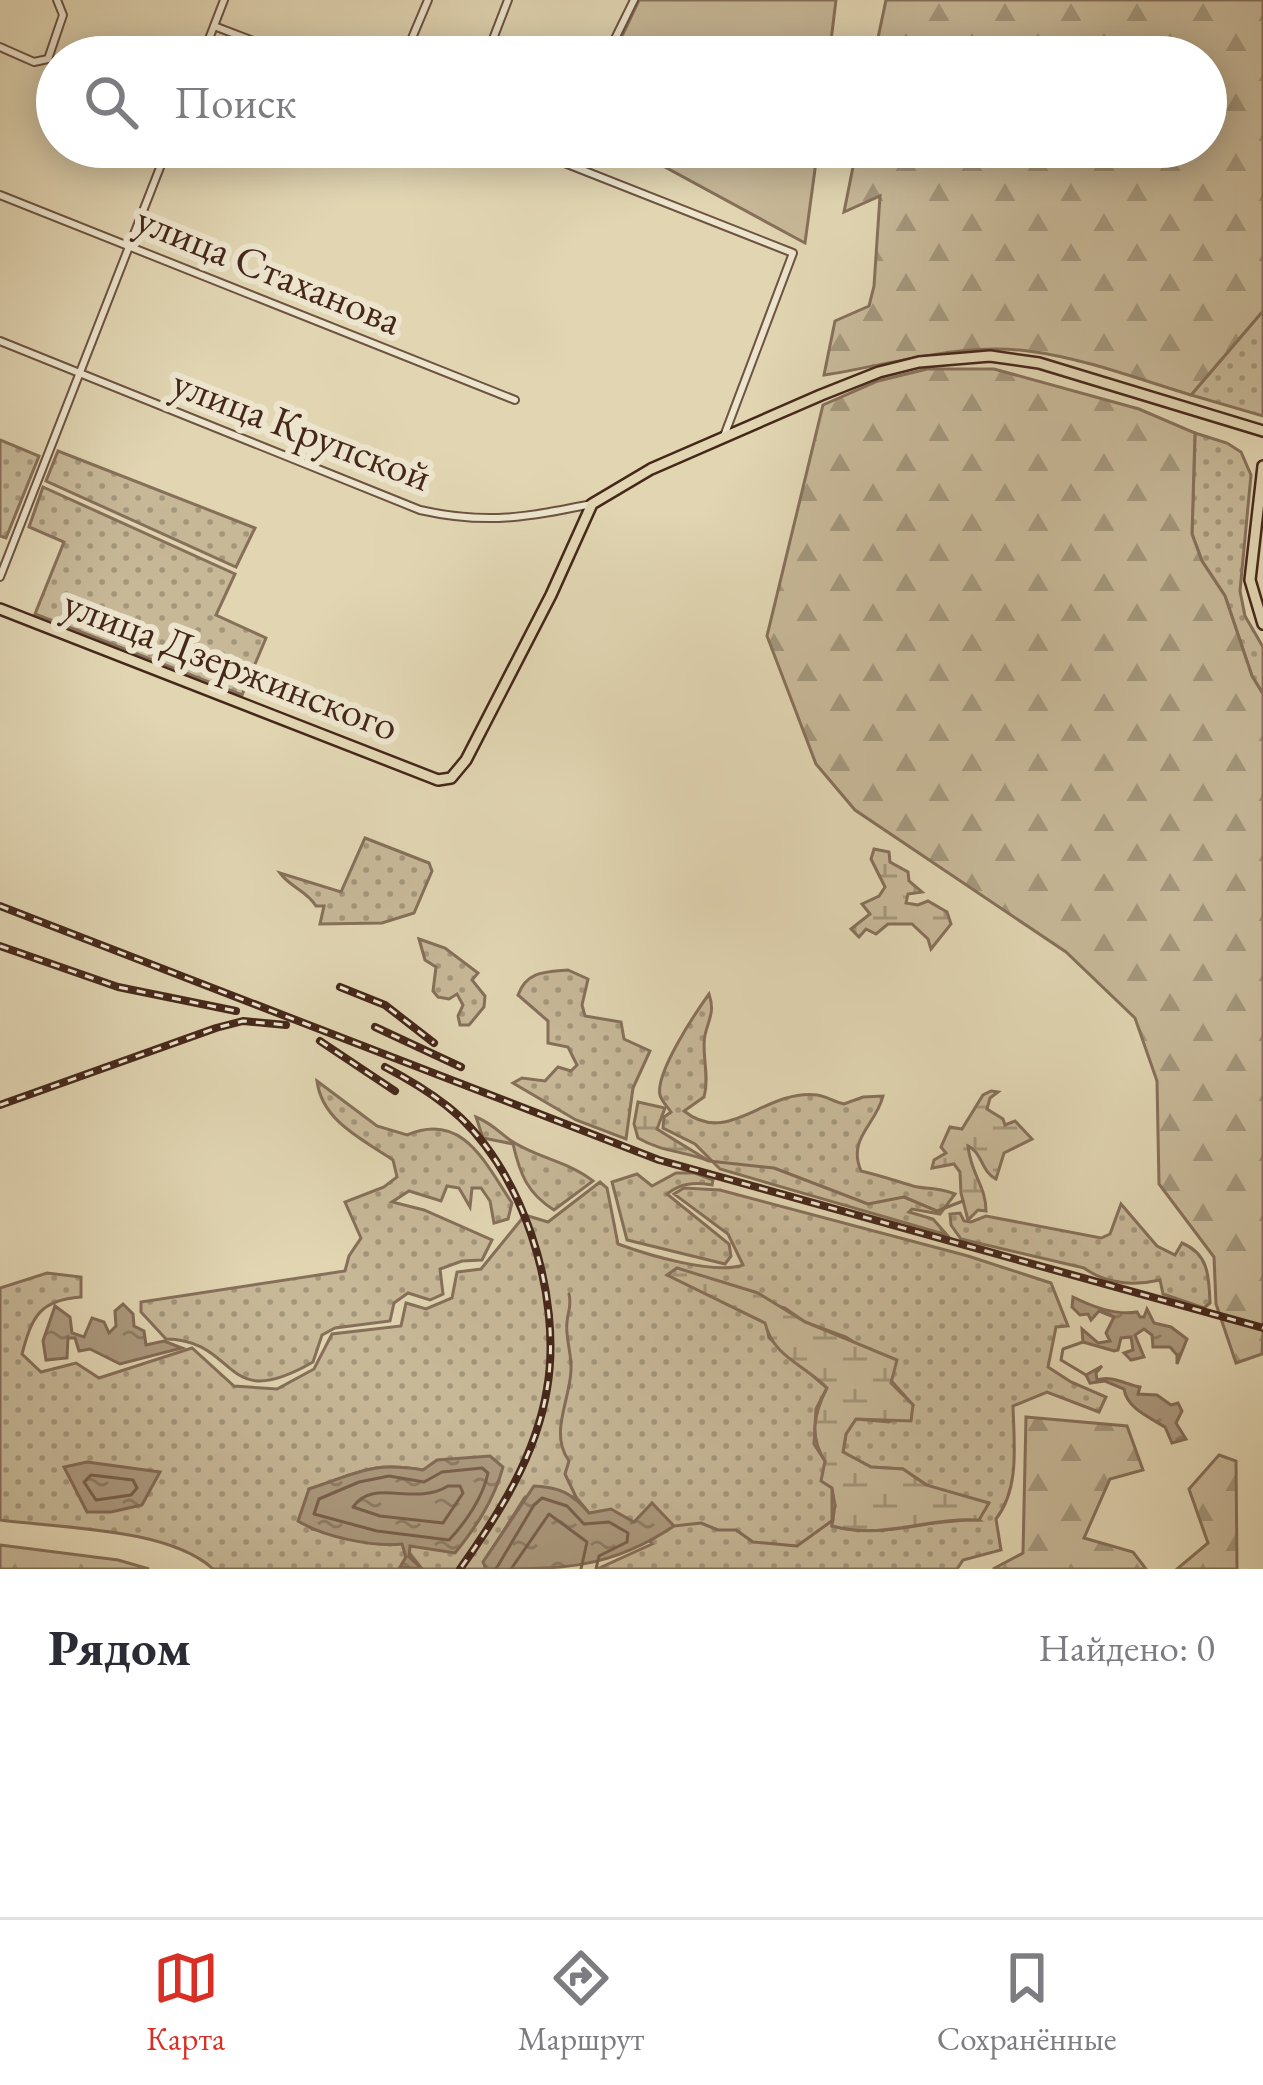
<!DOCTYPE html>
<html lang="ru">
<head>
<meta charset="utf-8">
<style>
  :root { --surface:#fff; --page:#f2f2f3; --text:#2b2b33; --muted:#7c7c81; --line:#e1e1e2; --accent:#d93025 }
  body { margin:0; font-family:"EB Garamond",serif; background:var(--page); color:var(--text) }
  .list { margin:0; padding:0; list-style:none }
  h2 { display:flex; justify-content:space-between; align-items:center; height:156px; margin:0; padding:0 48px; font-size:51px }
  h2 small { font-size:39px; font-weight:400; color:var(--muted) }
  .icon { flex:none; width:66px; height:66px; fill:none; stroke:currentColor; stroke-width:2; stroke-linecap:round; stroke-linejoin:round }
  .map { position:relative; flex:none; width:1263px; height:1569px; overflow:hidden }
  .search { position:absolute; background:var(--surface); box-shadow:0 6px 30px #0003; left:36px; right:36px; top:36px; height:132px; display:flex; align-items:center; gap:30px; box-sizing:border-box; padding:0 42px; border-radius:66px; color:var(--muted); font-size:45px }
  .sheet { height:348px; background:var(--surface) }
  nav { display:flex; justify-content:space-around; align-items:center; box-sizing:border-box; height:168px; border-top:3px solid var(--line); background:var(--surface); font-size:33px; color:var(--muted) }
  nav a { display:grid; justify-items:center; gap:6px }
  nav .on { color:var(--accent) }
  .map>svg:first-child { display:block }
  .grass { fill:url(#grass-dots); stroke:#86705a; stroke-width:3; fill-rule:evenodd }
  .forest { fill:url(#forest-firs); stroke:#86705a; stroke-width:3 }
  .wetland { fill:url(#wetland-marsh); stroke:#86705a; stroke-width:3 }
  .park { fill:#c7b898; stroke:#86705a; stroke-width:3 }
  .water { fill:url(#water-ripples); stroke:#836c57; stroke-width:3 }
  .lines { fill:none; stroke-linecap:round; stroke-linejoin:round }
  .shore { stroke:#79614d; stroke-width:3 }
  .stream { stroke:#836c57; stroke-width:3 }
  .minor-casing { stroke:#6d5341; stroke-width:10 }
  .major-casing { stroke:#46281b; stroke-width:14 }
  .minor { stroke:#ece4cd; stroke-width:6 }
  .major { stroke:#e1d5b2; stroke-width:9 }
  .rail-casing { stroke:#46281b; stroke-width:8 }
  .rail { stroke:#ece4cd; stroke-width:3; stroke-dasharray:9; stroke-linecap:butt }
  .labels { text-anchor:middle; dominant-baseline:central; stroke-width:12; stroke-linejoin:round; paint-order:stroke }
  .street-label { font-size:42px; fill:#46281b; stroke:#ece4cd }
</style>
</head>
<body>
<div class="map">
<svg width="1263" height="1569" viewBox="0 0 1263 1569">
  <defs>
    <pattern id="grass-dots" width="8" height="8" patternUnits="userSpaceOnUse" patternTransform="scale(3)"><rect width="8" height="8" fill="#c7b898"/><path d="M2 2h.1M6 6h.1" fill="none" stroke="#a3967b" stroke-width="1.8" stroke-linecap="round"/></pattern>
    <pattern id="forest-firs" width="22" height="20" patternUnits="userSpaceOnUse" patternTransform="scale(3)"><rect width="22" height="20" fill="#c7b898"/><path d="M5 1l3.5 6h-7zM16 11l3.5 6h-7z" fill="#a3967b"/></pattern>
    <pattern id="wetland-marsh" width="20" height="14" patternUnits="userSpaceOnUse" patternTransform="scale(3)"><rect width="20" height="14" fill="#c7b898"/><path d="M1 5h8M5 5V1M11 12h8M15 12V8" fill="none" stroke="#a3967b"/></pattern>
    <pattern id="water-ripples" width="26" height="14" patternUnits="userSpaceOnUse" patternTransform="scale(3)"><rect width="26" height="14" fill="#ac9a7f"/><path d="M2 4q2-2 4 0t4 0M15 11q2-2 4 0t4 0" fill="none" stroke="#8e7e67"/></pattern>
  </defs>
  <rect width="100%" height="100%" fill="#e1d5b2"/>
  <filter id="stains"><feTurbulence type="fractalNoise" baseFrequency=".00167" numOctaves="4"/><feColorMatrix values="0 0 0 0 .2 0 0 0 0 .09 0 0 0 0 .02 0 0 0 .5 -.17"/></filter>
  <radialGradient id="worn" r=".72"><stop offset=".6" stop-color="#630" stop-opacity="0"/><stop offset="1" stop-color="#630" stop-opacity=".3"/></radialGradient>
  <g class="grass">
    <path d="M1263,311v105l-72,-21z"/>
    <path d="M1195,433l32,10 14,9 10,23 -11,116 5,25 18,31v47l-11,-18 -27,-80 -23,-35 -10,-27z"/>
    <path d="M0,440l39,16 -33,82 -6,-2z"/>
    <path d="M58,451l197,77 -19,39 -190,-86z"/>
    <path d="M43,487l192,87 -19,41 50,23 -24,57 -207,-81 29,-72 -35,-15z"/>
    <path d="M365,838l64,25 3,8 -18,42 -32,10 -62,1 4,-18h-8c-10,-16 -25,-18 -36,-33l61,19z"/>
    <path d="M419,939l26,9 33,25 -6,7 13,16 -1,11 -15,18h-9l-2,-9 5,-11 -6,-11 -8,5 -11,-2 -5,-6 3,-24 -11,-7z"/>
    <path d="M568,970l20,9 -6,26 3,11 36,6 3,17 26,12 -17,37 -7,51 -50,-19 -63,-37 9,-5 23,3 13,-14 13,4 6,-6 -9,-18 -20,-4v-22l-30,-26c9,-24 27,-23 50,-25z"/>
    <path d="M709,994c6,18 0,24 -4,41 -4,18 5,40 -1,62l-20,14c45,36 80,-22 133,-16 9,1 17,7 27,9l19,-7 20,-1c-7,29 -36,42 -22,75 18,4 35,10 52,15 15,4 22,0 42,8l-15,20 -28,-5 -3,3 24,7 14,16 -227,-66 -25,-25 -32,-16 1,-11 7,-5c-4,-6 -9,-10 -11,-17 -5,-22 36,-83 49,-101z"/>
    <path d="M317,1081l60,45 30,9c56,-24 78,28 105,68l-4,16 -14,4 -4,-22 -9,-13h-9l-2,19 -11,-19 -12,-2 -6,15 -32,-10 -17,11 32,8 68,30 -10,20 -20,1 -22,8 3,25 -13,6 -22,-7 -14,10 -4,18 -55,7 -13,7 -9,27c-92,53 -73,-22 -147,-23l-25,-27v-10l204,-31 4,-15 12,-18 -16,-36 39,-15 13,-10 -4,-17c-31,-21 -71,-39 -76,-79z"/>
    <path d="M476,1117c15,6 22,14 34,23 26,18 58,21 83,41l-39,29c-27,-17 -34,-36 -41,-66l-30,-6z"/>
    <path d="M676,1173h19l18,7 -1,5c-18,-3 -31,-2 -45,9l62,50 2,12 -6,8 -98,-24 -15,-58 25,-8 15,12z"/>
    <path d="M600,1182l7,6 11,56c30,11 96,31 125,21l-15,-31 -54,-40 10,-6 36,2 248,66 83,27 17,43 -12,1 -8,40 23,15 35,15 -7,15 -52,-20 -34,14c1,38 7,82 -17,113l5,31 -38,10 -6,9h-360l55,-25 -18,-21 -45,-10 -13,-16h-51l-41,65 2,7h-64l-14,-18 15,-81c-54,-9 -66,4 -114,19l3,40 78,16 13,-2 3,15 -4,11h-189c-44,-41 -153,-41 -213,-49v-232l47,-15 34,4v20c-41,3 -49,19 -59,57l19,18 35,-9 23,15 93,-30 42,38 43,3 37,-20 18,-35 69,-8 5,-23 20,6 26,-11 5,-26 24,-3 44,-54 23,7zM668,1275l117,33 20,14 41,15 14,9 53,59 -24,17 -33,-3 -10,15 -3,18 28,15 32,2 76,51c-54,-2 -92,20 -147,6v-38l-7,-27 -11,-17 2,-35 11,-21 -58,-50 -3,-15z"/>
    <path d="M1121,1204l36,42 18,9 7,-12c27,11 27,34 28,60l-6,5 -41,-14 -3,-14c-26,6 -54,4 -76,-12l-123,-29 -10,-14 -1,-11 10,-1 4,8 7,1 15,-6 115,22 9,-4z"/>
  </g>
  <g class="forest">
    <path d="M886,0h377v311l-72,84c-53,-16 -108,-37 -163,-44 -68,-9 -138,14 -204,24l11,-54 34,-15 5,-20 6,-90 -36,16 13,-65h349v-90h-332z"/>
    <path d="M927,369h67l145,40 56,24 -3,101 10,27 23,35 27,80 11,18v638l-1,22 -26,9 -20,-59 -2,-47 -55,-73 -2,-103 -22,-63 -69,-66 -211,-142 -39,-46 -49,-128 56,-231 55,-24z"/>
    <path d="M1026,1417l101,9 16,44 -33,9 -26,59 49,14 13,17h-153l30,-16z"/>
    <path d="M1219,1455l17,6 1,108h-60l31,-26 -19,-54z"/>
    <path d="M0,1545l118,15 31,9h-149z"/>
  </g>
  <g class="wetland">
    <path d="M874,849l15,3 1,10 18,10 1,9 13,11 -14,2 -2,9 12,2 10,-4 19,11 4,12 -20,25 -3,-10 -16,-15h-24l-12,10 -10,-5 -7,8 -8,-8 19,-15 -8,-10 17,-8 6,-9 -14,-28z"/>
    <path d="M991,1091l7,1 -8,6 -3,11 16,10 2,6 10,-4 17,18 -28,14 -8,26c-14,-6 -14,-27 -28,-33 3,29 18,40 18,65l-8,-1 -10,10 -7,-27 -1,-21 -6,-8 -22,4 2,-8 12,-7 -5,-6 9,-20 12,2 21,-34z"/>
    <path d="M638,1102l27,6 -8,21 52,32c-25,-10 -47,-9 -71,-23l-4,-14z"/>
    <path d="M677,1268l81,25 47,29 92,38 -6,23 22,22 -2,16 -55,-2 -10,15 -3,18 28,15 32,2 23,16 63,18 -10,17c-54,-3 -92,20 -147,6l3,-21 -3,-17 -11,-7 4,-20c-16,-24 -11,-48 2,-73 -23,-24 -53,-30 -62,-65l-98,-48z"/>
  </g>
  <g class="park">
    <path d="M639,0h197l-7,57h-217z"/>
    <path d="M628,147h190l-13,96z"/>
  </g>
  <g class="water">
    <path d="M1073,1297c18,9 42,19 64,15l3,5h4l3,-8 7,14 17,4 16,12 -10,25v-9l-7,-8h-17l-1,-12 -8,-6 -9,6 9,22 -13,3 -7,-7 9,-3 -2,-13 -10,1 -3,12 -4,1 -31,-9 -1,-13 16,14 12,-2 -4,-8 8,-16 -15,-6 -8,9 -3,-6 -8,1 -8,-8z"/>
    <path d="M123,1304l10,10 1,12 10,5 2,14 18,-4 18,7 -62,16 -30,-15 -11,2 -4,-13h-7l-1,20 -21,2 -3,-19 12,-35 15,11 2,16 12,4 8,-19 12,4 5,11 7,-7 -1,-15z"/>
    <path d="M1102,1366l-6,7 1,7c14,-5 28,4 43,7l-2,7 19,1 14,10 7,-2 4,8 -6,12 10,16 -14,4 -7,-16c-14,-9 -38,-18 -41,-38l-19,-8 -15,2 -4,-8z"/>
    <path d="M490,1456l13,11c-9,33 -27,60 -48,86l-45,-7 -1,11 13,12 -22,-2 6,-10 -4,-13c-30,3 -78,-7 -104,-23l11,-32c48,-15 60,-28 114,-19l14,-10z"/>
    <path d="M87,1462l73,10 -18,33 -31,7h-24l-23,-45z"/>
    <path d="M534,1486c25,1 38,7 55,27l22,-4 23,13 18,-19 22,23c-64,43 -111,43 -188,43l-3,-7z"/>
  </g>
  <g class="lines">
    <g class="shore">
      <path d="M482,1468l6,5c-5,24 -22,49 -39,67l-72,-9 -63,-17 5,-15 40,-17 30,-6 35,6 18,-10z"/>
      <path d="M91,1475l42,5 4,8 -6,7 -35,5 -12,-18z"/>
      <path d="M448,1486h12l3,7 -20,30 -63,-7 -27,-9c20,-30 61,0 95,-21z"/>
      <path d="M496,1569l38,-64 8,-7 25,8 17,18 25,-2 19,11 -1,9 -28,14 -3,13"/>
      <path d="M511,1569l38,-55 38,28 -6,27"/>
    </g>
    <g class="stream">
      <path d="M1263,508v18"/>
      <path d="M709,1161l65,7 94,36 36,-7 33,14 26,-10"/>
      <path d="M569,1294c3,12 -1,16 -2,28 -2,15 5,32 4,48 -1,31 -22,63 -2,91l-4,13 11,23"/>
      <path d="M1083,1342l-20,7 -2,11 25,15"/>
      <path d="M674,1526l27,-3 17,7h18l17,12 44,4 36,-26"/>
    </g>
    <g class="minor-casing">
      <g id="minor">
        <path d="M214,26l81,31"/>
        <path d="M0,47l34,15 14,-3 15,-44 -6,-15"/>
        <path d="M202,57l22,-57"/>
        <path d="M404,57l24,-57"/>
        <path d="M486,57l22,-57"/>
        <path d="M606,57l28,-57"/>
        <path d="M524,147l269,106 -69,183"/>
        <path d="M0,195l515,205"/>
        <path d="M0,341l420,169c67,15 107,7 172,-6"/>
        <path d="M0,577l168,-430"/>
      </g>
    </g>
    <g class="major-casing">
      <g id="major">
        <path d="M1263,466l-13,114 13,44"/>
        <path d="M0,609l438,171 13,-2 15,-18 85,-165 41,-91 59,-35 170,-74 58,-23 40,-10 71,-6 49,7 224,68"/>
      </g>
    </g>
    <use href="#minor" class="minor"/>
    <use href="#major" class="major"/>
    <g class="rail-casing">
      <g id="rail">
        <path d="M0,906l659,254 604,168"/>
        <path d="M0,946l118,41 118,24"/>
        <path d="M340,987l45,18 49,38"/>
        <path d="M375,1027l86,40"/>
        <path d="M320,1041l75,50"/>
        <path d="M385,1067c21,11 43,24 62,39 76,59 116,191 100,283 -11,67 -48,125 -87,180"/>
        <path d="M0,1105l216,-77 27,-7 43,4"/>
      </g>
    </g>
    <use href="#rail" class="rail"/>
  </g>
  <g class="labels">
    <g class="street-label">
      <text transform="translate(269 269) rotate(22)">улица Стаханова</text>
      <text transform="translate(302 429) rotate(21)">улица Крупской</text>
      <text transform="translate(231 664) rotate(21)">улица Дзержинского</text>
    </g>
  </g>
  <rect width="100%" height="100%" filter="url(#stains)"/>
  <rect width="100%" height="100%" fill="url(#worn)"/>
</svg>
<div class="search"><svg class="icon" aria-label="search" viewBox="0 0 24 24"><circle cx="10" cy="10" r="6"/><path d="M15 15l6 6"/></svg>Поиск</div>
</div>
<section class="sheet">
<h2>Рядом<small>Найдено: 0</small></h2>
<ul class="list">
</ul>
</section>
<nav>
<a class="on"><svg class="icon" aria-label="map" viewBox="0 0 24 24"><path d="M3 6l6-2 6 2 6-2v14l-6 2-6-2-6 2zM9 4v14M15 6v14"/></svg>Карта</a>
<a><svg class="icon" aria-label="directions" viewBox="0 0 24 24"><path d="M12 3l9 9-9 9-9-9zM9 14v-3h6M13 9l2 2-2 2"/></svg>Маршрут</a>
<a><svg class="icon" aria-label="saved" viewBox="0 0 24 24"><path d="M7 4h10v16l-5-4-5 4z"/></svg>Сохранённые</a>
</nav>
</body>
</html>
